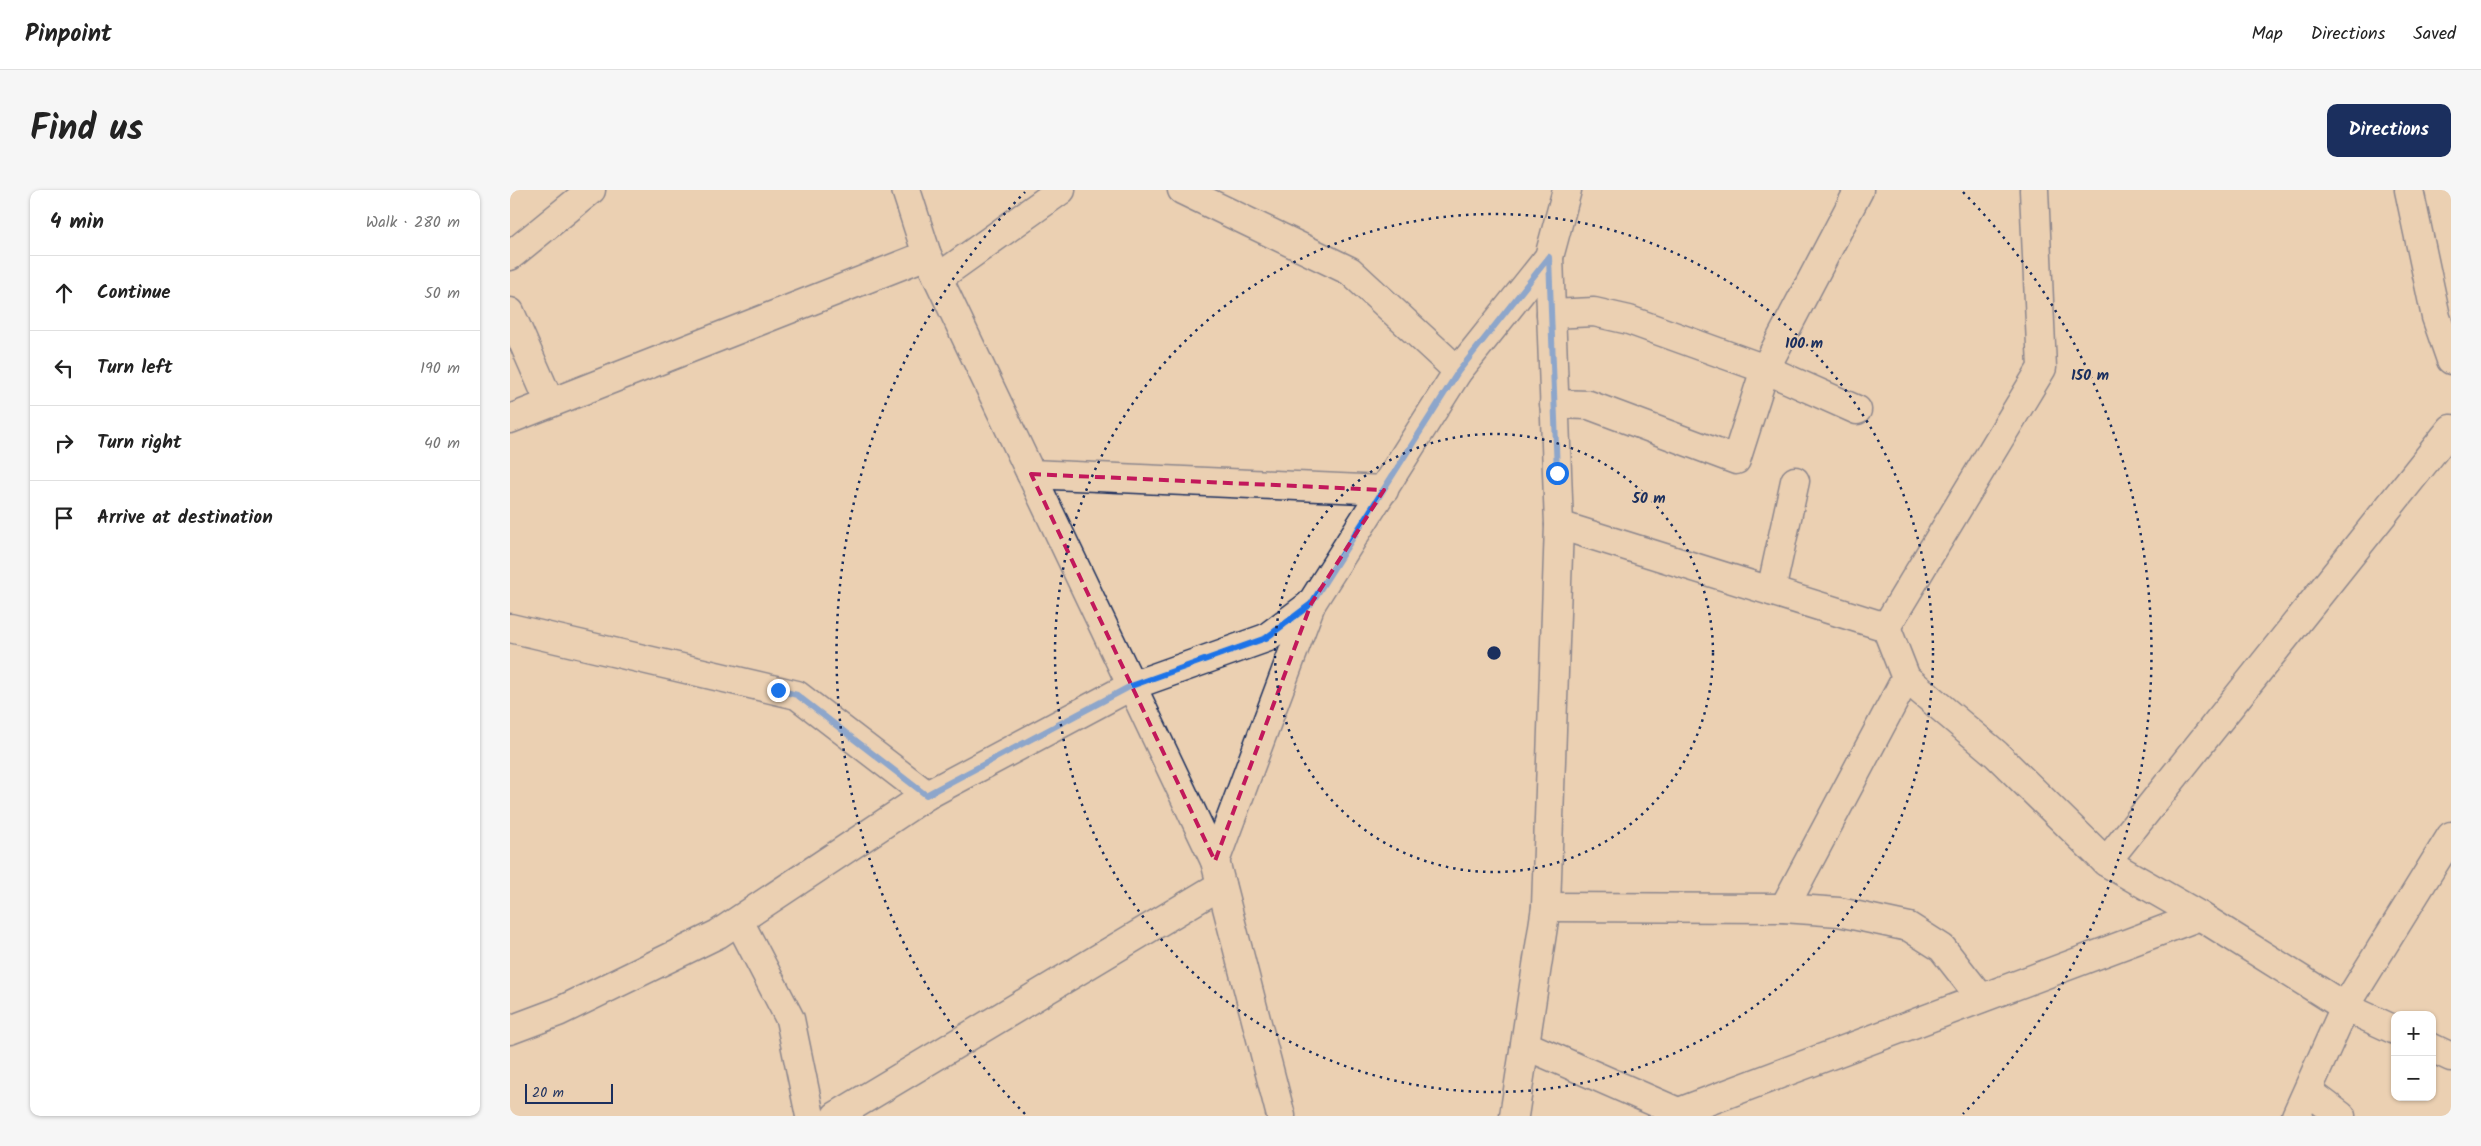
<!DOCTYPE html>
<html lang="en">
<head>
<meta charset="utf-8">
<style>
  :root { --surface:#fff; --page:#f6f6f6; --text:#222; --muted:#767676; --line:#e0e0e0; --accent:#1b2f5e }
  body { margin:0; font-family:Kalam,sans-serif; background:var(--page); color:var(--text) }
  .controls { position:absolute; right:15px; bottom:15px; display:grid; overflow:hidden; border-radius:10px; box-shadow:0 1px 4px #0004 }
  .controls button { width:45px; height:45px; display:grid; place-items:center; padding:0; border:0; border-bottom:1px solid var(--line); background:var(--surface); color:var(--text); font:25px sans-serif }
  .scale { position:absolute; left:15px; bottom:12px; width:88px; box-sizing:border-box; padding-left:5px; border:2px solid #1b2f5e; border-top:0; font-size:14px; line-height:18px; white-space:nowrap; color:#1b2f5e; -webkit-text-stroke:4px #ebd0b2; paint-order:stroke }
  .stop { position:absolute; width:15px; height:15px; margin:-11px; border:4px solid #1a73e8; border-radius:50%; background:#fff }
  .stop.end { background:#1a73e8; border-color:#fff; box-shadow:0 1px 5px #0008 }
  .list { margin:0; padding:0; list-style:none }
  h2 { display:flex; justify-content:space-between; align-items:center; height:65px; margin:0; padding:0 20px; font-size:21px }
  h2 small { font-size:16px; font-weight:400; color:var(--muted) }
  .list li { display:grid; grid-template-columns:32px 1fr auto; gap:15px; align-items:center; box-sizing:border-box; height:75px; padding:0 20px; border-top:1px solid var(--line) }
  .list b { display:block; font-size:19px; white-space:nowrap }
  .list em { font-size:16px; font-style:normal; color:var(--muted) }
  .icon { flex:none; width:28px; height:28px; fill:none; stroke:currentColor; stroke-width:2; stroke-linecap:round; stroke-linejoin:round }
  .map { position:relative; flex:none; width:1941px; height:926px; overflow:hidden; border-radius:10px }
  header { display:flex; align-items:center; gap:30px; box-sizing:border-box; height:70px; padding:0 25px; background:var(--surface); border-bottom:1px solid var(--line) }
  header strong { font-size:24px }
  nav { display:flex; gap:28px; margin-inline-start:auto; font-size:18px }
  .intro { display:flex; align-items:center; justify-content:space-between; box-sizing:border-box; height:120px; padding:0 30px }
  h1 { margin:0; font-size:35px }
  .button { padding:12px 22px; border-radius:10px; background:var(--accent); color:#fff; font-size:18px; font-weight:700 }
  main { display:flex; gap:30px; padding:0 30px }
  aside { flex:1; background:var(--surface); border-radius:10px; box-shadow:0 1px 4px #0004 }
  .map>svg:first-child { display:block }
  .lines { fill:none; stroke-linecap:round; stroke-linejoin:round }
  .minor-casing { stroke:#1b2f5e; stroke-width:31 }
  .minor { stroke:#ebd0b2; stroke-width:28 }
  .route { stroke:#1a73e8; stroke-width:6 }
  .marked { fill:none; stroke:#c2185b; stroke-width:4; stroke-dasharray:10 6; stroke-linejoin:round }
  .ring { fill:none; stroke:#1b2f5e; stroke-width:2.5; stroke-dasharray:2.5 5 }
  .centre { fill:#1b2f5e; stroke:#ebd0b2; stroke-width:2.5 }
  .ring-label { font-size:15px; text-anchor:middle; font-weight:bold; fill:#1b2f5e; stroke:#ebd0b2; stroke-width:4.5; stroke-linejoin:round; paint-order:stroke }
</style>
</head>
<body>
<header>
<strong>Pinpoint</strong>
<nav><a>Map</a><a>Directions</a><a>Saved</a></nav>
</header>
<div class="intro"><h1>Find us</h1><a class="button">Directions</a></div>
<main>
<aside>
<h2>4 min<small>Walk · 280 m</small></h2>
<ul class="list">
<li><svg class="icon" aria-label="ahead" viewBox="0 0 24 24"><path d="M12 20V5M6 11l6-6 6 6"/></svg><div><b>Continue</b></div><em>50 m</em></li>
<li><svg class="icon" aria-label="left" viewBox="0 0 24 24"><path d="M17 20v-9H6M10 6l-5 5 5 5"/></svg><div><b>Turn left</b></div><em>190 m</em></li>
<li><svg class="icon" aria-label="right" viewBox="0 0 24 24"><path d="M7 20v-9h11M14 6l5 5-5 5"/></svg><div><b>Turn right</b></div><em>40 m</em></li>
<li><svg class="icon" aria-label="arrive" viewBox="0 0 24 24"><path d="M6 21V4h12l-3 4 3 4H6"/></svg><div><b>Arrive at destination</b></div></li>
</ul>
</aside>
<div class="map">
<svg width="1941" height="926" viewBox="0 0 1941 926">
  <rect width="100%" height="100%" fill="#ebd0b2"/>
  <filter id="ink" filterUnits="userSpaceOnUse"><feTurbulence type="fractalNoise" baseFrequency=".02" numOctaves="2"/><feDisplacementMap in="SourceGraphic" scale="10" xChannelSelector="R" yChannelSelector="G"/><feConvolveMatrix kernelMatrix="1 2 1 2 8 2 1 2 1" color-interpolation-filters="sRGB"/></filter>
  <g filter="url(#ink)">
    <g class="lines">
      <g class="minor-casing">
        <g id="minor">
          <path d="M396,0l21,65 288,606 66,255"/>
          <path d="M672,0l168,81 108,100"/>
          <path d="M1899,0l27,127 15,43"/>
          <path d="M0,66l81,-66"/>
          <path d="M428,88l123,-88"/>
          <path d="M0,122l40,91"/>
          <path d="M1041,124l43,-2 35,8 136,49 92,41"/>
          <path d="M1044,214l35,1 147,55 29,-91 94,-179"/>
          <path d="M0,229l417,-164"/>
          <path d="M521,284l353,16"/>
          <path d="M1049,335l327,102 156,-259 -8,-178"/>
          <path d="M1261,401l24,-110"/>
          <path d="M1376,437l20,51 90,76 110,108 94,54 145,91 106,-171"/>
          <path d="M0,438l287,67 130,100 204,-109 135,-48 45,-34"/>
          <path d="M705,671l96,-257 147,-233 91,-114 18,-67"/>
          <path d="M1596,672l345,-433"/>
          <path d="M1036,717l238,1 55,4 70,15 33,21 39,50"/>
          <path d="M1274,718l122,-230"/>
          <path d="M229,731l51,98 20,97"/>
          <path d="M0,840l48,-18 160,-78 209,-139"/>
          <path d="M1015,855l162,71"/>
          <path d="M1922,858l19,9"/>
          <path d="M1798,901l33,25"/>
          <path d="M1169,922l521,-196"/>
          <path d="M326,926l385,-231"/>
          <path d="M1004,926l32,-209 13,-382 -10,-268"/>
          <path d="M1786,926l49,-109 50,23"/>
        </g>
      </g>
      <use href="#minor" class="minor"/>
    </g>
  </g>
  <g class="lines" filter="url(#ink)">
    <path class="route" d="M268,500l19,5 129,100 205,-109 135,-48 45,-34 147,-232 91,-115 8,216"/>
  </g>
  <path d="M0 0H1941V926H0ZM521,284l353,16 -73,114 -96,257z" fill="#ebd0b2" fill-opacity=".55" fill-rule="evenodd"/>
  <path class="marked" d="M521,284l353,16 -73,114 -96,257z"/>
  <g class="ring">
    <circle cx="984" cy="463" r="219"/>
    <circle cx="984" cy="463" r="439"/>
    <path d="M515 924A658 658 0 0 1 515 2M1453 2A658 658 0 0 1 1453 924"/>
  </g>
  <circle cx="984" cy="463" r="8" class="centre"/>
  <g class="ring-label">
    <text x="1294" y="158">100 m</text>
    <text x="1580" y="190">150 m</text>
    <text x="1139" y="313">50 m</text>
  </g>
</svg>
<div class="controls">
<button>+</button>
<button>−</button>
</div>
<div class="scale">20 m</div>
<div class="stop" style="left:1047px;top:283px"></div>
<div class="stop end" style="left:268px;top:500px"></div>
</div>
</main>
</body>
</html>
